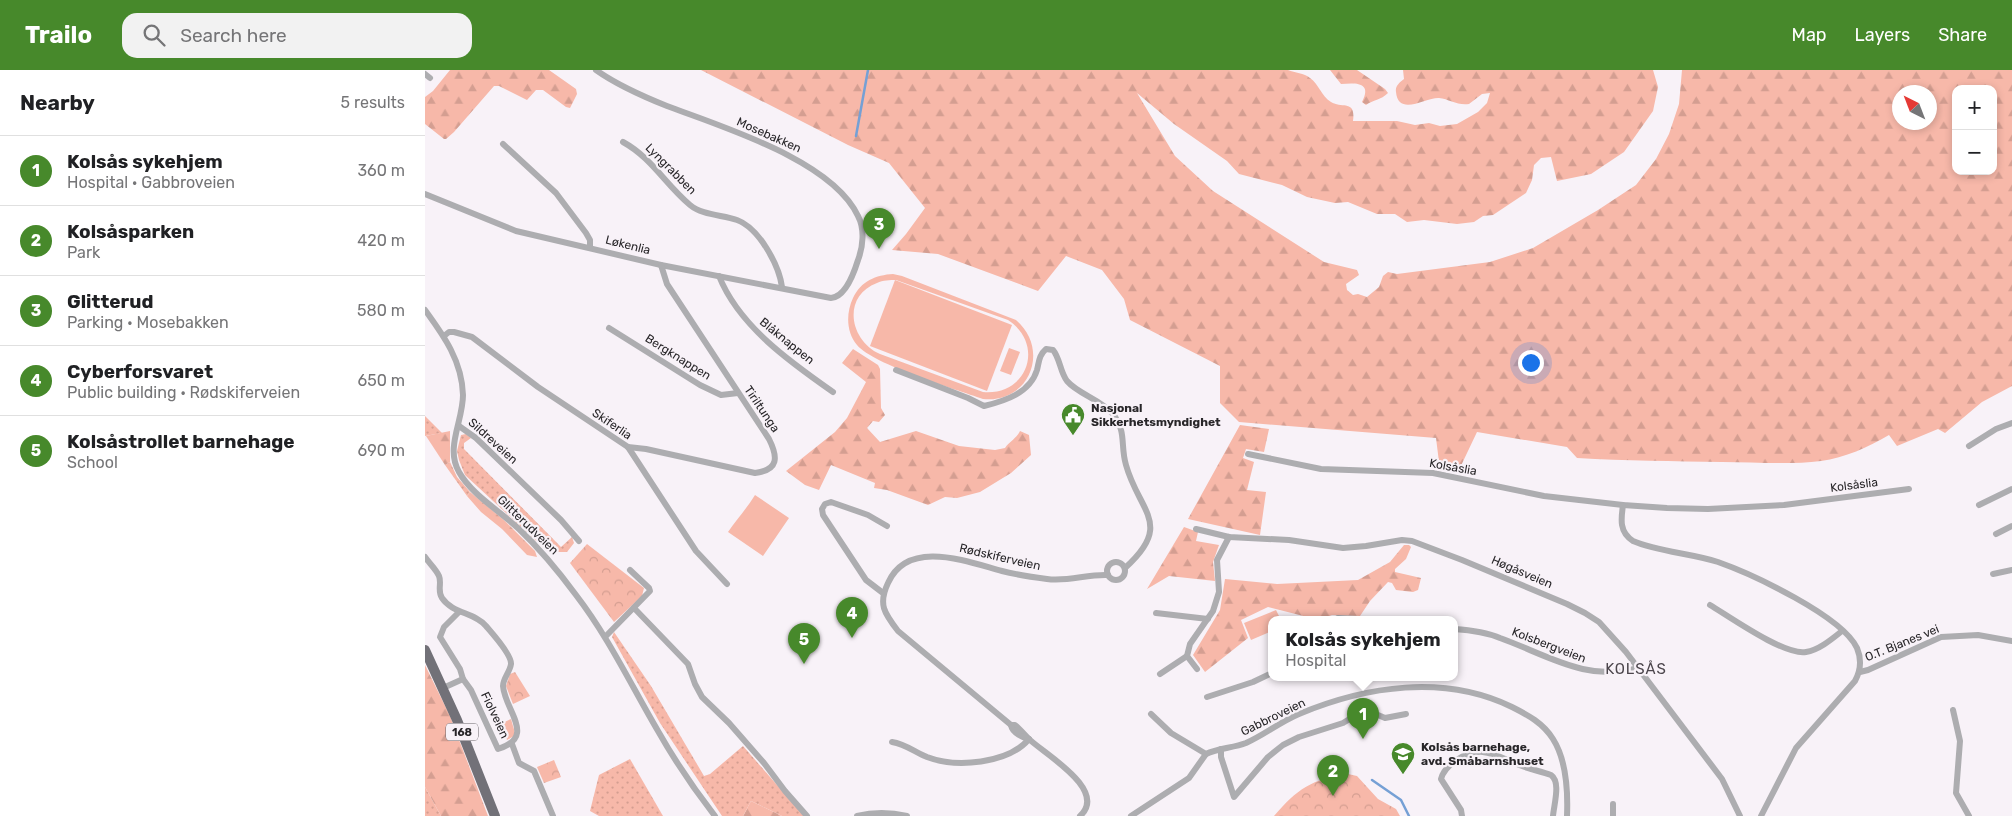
<!DOCTYPE html>
<html lang="en">
<head>
<meta charset="utf-8">
<style>
  :root { --surface:#fff; --page:#f2f2f2; --text:#202124; --muted:#757577; --line:#e0e0e0; --accent:#47892b }
  body { margin:0; font-family:Rubik,sans-serif; background:var(--page); color:var(--text) }
  .controls { position:absolute; right:15px; top:15px; display:grid; overflow:hidden; border-radius:10px; box-shadow:0 2px 8px #0003 }
  .controls button { width:45px; height:45px; display:grid; place-items:center; padding:0; border:0; border-bottom:1px solid var(--line); background:var(--surface); color:var(--text); font:25px sans-serif }
  .compass { position:absolute; left:1467px; top:15px; width:45px; height:45px; border-radius:50%; background:var(--surface); box-shadow:0 2px 8px #0003; rotate:318deg }
  .you { position:absolute; left:1105px; top:292px; width:18px; height:18px; margin:-12px; border:4px solid #fff; border-radius:50%; background:#1a73e8; box-shadow:0 0 0 8px #1a73e833 }
  .badge { display:grid; place-items:center; width:32px; height:32px; border-radius:50%; background:var(--accent); color:#fff; font-size:16px; font-weight:700 }
  .pin { position:absolute; translate:-50% -41px; filter:drop-shadow(0 1px 2px #0008) }
  .pin::after { content:''; position:absolute; top:26px; width:18px; height:15px; background:inherit; clip-path:polygon(0 0,100% 0,50% 100%) }
  .popup { position:absolute; left:843px; top:546px; width:190px; height:65px; box-sizing:border-box; display:grid; place-content:center; border-radius:10px; background:var(--surface); filter:drop-shadow(0 1px 4px #0005); font-size:16px; white-space:nowrap; color:var(--muted) }
  .popup b { font-size:19px; color:var(--text) }
  .popup::after { content:''; position:absolute; left:50%; top:100%; margin-left:-10px; border:10px solid transparent; border-top-color:var(--surface) }
  .list { margin:0; padding:0; list-style:none }
  h2 { display:flex; justify-content:space-between; align-items:center; height:65px; margin:0; padding:0 20px; font-size:21px }
  h2 small { font-size:16px; font-weight:400; color:var(--muted) }
  .list li { display:grid; grid-template-columns:32px 1fr auto; gap:15px; align-items:center; box-sizing:border-box; height:70px; padding:0 20px; border-top:1px solid var(--line) }
  .list b { display:block; font-size:19px; white-space:nowrap }
  .list p { margin:0; font-size:16px; white-space:nowrap; color:var(--muted) }
  .list em { font-size:16px; font-style:normal; color:var(--muted) }
  .icon { flex:none; width:28px; height:28px; fill:none; stroke:currentColor; stroke-width:2; stroke-linecap:round; stroke-linejoin:round }
  .map { position:relative; flex:none; width:1587px; height:746px; overflow:hidden }
  header { display:flex; align-items:center; gap:30px; box-sizing:border-box; height:70px; padding:0 25px; background:var(--accent); color:#fff }
  header strong { font-size:24px }
  nav { display:flex; gap:28px; margin-inline-start:auto; font-size:18px }
  .search { width:350px; height:45px; background:var(--page); display:flex; align-items:center; gap:12px; box-sizing:border-box; padding:0 18px; border-radius:15px; color:var(--muted); font-size:19px }
  main { display:flex }
  aside { flex:1; background:var(--surface) }
  .map>svg:first-child { display:block }
  .grass { fill:url(#grass-dots) }
  .forest { fill:url(#forest-firs); fill-rule:evenodd }
  .park { fill:url(#park-crowns) }
  .pitch { fill:#f7b8a9; fill-rule:evenodd }
  .lines { fill:none; stroke-linecap:round; stroke-linejoin:round }
  .stream { stroke:#75a0d5; stroke-width:2.5 }
  .minor { stroke:#adadb0; stroke-width:6 }
  .primary { stroke:#727178; stroke-width:10 }
  .labels { text-anchor:middle; dominant-baseline:central; stroke-width:4.5; stroke-linejoin:round; paint-order:stroke }
  .shield { fill:#f8f2f8; stroke:#666367; stroke-width:1 }
  .shield-label { font-size:11px; font-weight:bold; fill:#282629 }
  .street-label { font-size:12px; fill:#282629; stroke:#f8f2f8 }
  .poi-label { font-size:12px; font-weight:bold; fill:#282629; stroke:#f8f2f8; text-anchor:start }
  .quarter-label { font-size:15px; letter-spacing:1px; fill:#4c464c; stroke:#f8f2f8 }
</style>
</head>
<body>
<header>
<strong>Trailo</strong>
<div class="search"><svg class="icon" aria-label="search" viewBox="0 0 24 24"><circle cx="10" cy="10" r="6"/><path d="M15 15l6 6"/></svg>Search here</div>
<nav><a>Map</a><a>Layers</a><a>Share</a></nav>
</header>
<main>
<aside>
<h2>Nearby<small>5 results</small></h2>
<ul class="list">
<li><span class="badge">1</span><div><b>Kolsås sykehjem</b><p>Hospital · Gabbroveien</p></div><em>360 m</em></li>
<li><span class="badge">2</span><div><b>Kolsåsparken</b><p>Park</p></div><em>420 m</em></li>
<li><span class="badge">3</span><div><b>Glitterud</b><p>Parking · Mosebakken</p></div><em>580 m</em></li>
<li><span class="badge">4</span><div><b>Cyberforsvaret</b><p>Public building · Rødskiferveien</p></div><em>650 m</em></li>
<li><span class="badge">5</span><div><b>Kolsåstrollet barnehage</b><p>School</p></div><em>690 m</em></li>
</ul>
</aside>
<div class="map">
<svg width="1587" height="746" viewBox="0 0 1587 746">
  <defs>
    <pattern id="grass-dots" width="8" height="8" patternUnits="userSpaceOnUse" patternTransform="scale(1.25)"><rect width="8" height="8" fill="#f7b8a9"/><path d="M2 2h.1M6 6h.1" fill="none" stroke="#d49e91" stroke-width="1.8" stroke-linecap="round"/></pattern>
    <pattern id="forest-firs" width="22" height="20" patternUnits="userSpaceOnUse" patternTransform="scale(1.25)"><rect width="22" height="20" fill="#f7b8a9"/><path d="M5 1l3.5 6h-7zM16 11l3.5 6h-7z" fill="#d49e91"/></pattern>
    <pattern id="park-crowns" width="20" height="18" patternUnits="userSpaceOnUse" patternTransform="scale(1.25)"><rect width="20" height="18" fill="#f7b8a9"/><path d="M2 6a3 3 0 1 1 6 0M12 15a3 3 0 1 1 6 0" fill="none" stroke="#d49e91"/></pattern>
  </defs>
  <rect width="100%" height="100%" fill="#f8f2f8"/>
  <g class="grass">
    <path d="M0,346l17,17 -17,3z"/>
    <path d="M41,364l5,4 -7,5v6l97,98 11,-10 2,6 -7,9h-8l-9,-4 -4,2 -81,-75 -6,-15 -2,-9 4,-16z"/>
    <path d="M25,392l7,15 13,15 -3,4 -22,-31z"/>
    <path d="M189,562l37,54 53,90 6,-2 33,-28 61,70h-22l-31,-15 -8,15h-21l-62,-93 -48,-86z"/>
    <path d="M205,689l33,57h-64l-9,-5 9,-36z"/>
    <path d="M0,717l16,29h-16z"/>
  </g>
  <g class="forest">
    <path d="M25,0h99l27,19 1,5 -7,14 -4,-1 -23,-17h-7l-9,10 -28,-14h-5l-40,46 -8,7h-2l-19,-15v-27l8,-6z"/>
    <path d="M276,0h587c7,3 16,3 22,8 9,6 11,18 21,24 11,7 25,-3 22,19h44l18,4 14,-2 11,3 17,-2 21,-12 9,-9 3,-10 -8,1 -13,10c-11,2 -20,-5 -30,-6 -12,-1 -41,19 -43,-6 -1,-6 3,-9 8,-13l-1,-9h250l5,17 -5,24 -29,41 -33,22 -34,7 -6,-24 -10,1 -7,7 -2,15 -6,13 -33,22 -10,1 -9,6 -17,2 -33,-4 -17,2 -12,-8h-18l-29,-12 -13,1 -28,-6 -25,-12 -43,-11 -12,-13 -53,-37 -37,-31 38,63 38,35 111,71 33,8 2,5 -13,9 1,6 6,5 5,-1 9,3 12,-10 4,-11 5,-4 9,2 93,-12 43,-14 65,-38 38,-25 20,-26 13,-25 10,-30 3,-34h330v316l-30,16 -37,31 -7,-4 -41,17 -8,-11c-21,12 -44,23 -68,26 -32,4 -66,1 -99,1 -48,-1 -97,-1 -145,-4l-10,-11 -90,-15 -19,40h-9l-10,-10 -3,-24 -197,-16 -19,-19v-37l-90,-46 -6,-21 -22,-29 -36,-14 -28,35 -100,-37 -46,-4 14,-16 19,-26 -36,-45 -41,-18zM1531,19h37v82h-37zM1474,22h30v30h-30z"/>
    <path d="M905,0h27l28,19 3,4c-7,7 -15,7 -22,12l-4,-3c11,-21 -8,-19 -21,-18z"/>
    <path d="M428,279l25,16 2,4 1,39 4,7 -6,7 -6,-1 -6,7 13,14 36,-11 43,15 36,4 10,-2c5,-7 11,-9 15,-17l9,4 2,20 -20,18 -31,19 -23,6 -12,-1 -17,8 -41,-15 -13,-2 1,-5 -44,-18 -12,25 -14,-5 -19,-14 49,-39 12,-14 19,-36 -24,-19z"/>
    <path d="M815,355l29,4 -5,23 -18,-3 -3,9 11,4 -7,28 19,2 -6,43 -72,-16z"/>
    <path d="M25,361v31l-5,3 -19,-29z"/>
    <path d="M45,422l35,29 30,30 2,6 -10,-2 -25,-26 -21,-17 -14,-16z"/>
    <path d="M759,457l14,5 -2,9 23,4 -6,17 2,19 -46,-5 -22,13z"/>
    <path d="M979,475h5l2,2 -5,12 -11,10v3l26,6 -3,12 -5,2 -17,-2 -4,-7 -4,-1 -18,19 -10,15 -28,-1 -13,5 -51,-13 -27,13 7,18 -43,34 -12,-17 27,-45 5,-31 52,5 81,-4 32,-18z"/>
    <path d="M0,595l25,51 38,100h-47l-16,-29z"/>
    <path d="M326,731l31,15h-39z"/>
  </g>
  <g class="park">
    <path d="M162,474l57,44 -2,8 -28,26 -44,-59z"/>
    <path d="M90,602l15,24 -17,8 -7,-18 4,-12z"/>
    <path d="M129,690l7,17 -17,6 -7,-16z"/>
    <path d="M923,704l9,2 21,23 18,10 4,7h-126c23,-27 38,-37 74,-42z"/>
  </g>
  <g class="pitch">
    <path d="M468,204l9,2 114,44c35,30 13,84 -33,79 -28,-10 -109,-34 -126,-54 -11,-13 -11,-32 -4,-47 8,-17 23,-23 40,-24zM471,210l112,40c37,24 20,76 -25,72l-103,-38c-31,-14 -38,-58 -3,-71 6,-3 13,-3 19,-3z"/>
    <path d="M470,210l117,45 -25,66 -117,-45z"/>
    <path d="M584,278l11,4 -9,23 -11,-4z"/>
    <path d="M330,425l34,23 -26,38 -35,-24c9,-13 19,-24 27,-37z"/>
    <path d="M851,540l5,10h-9v11l-21,9 -7,-17z"/>
    <path d="M86,649l4,14 -1,3 -7,4 -7,-16z"/>
  </g>
  <g class="lines">
    <g class="stream">
      <path d="M431,66l12,-66"/>
      <path d="M947,710l29,20 8,16"/>
    </g>
    <g class="minor">
      <path d="M0,4l5,4"/>
      <path d="M198,72c29,16 42,42 67,63 12,10 32,10 47,15 22,8 42,45 45,67"/>
      <path d="M78,74l53,49 30,40 4,7v7"/>
      <path d="M0,124l91,37 145,34 170,33c14,-1 23,-25 27,-38 5,-13 7,-31 0,-44 -26,-56 -136,-89 -191,-110 -25,-10 -50,-21 -71,-36"/>
      <path d="M294,206c20,50 71,86 114,116"/>
      <path d="M0,240c19,26 37,51 38,85 0,26 -18,53 -4,77 12,22 42,40 60,57 21,20 40,43 57,66 33,43 55,90 82,136 17,30 36,58 57,85"/>
      <path d="M184,258l91,57 21,10 17,-2"/>
      <path d="M19,266l5,-4h5l18,5 66,50 90,60 68,104 31,33"/>
      <path d="M471,300l72,28 16,8c21,-5 46,-13 53,-36 2,-8 2,-15 9,-21l7,1c7,8 7,22 14,31 11,13 33,18 46,33 14,18 7,31 13,51 13,47 48,59 -1,103"/>
      <path d="M34,356l17,12 85,82 18,21"/>
      <path d="M1544,376l27,-17 16,-6"/>
      <path d="M203,377l18,2 109,24c24,-3 23,-16 14,-34l-102,-155 -6,-19"/>
      <path d="M823,384l73,15 112,4 111,23 79,9 44,3 41,1 76,-4 125,-16"/>
      <path d="M1198,435c-2,14 -4,27 10,36 26,11 57,12 85,21 34,12 124,54 139,86 5,12 4,22 -2,33l-59,67 -35,68"/>
      <path d="M1554,435l33,-16"/>
      <path d="M771,459l33,8 60,3 54,8 23,-2 36,-6 10,1 50,19 105,44 18,9 14,9 27,30 96,127 18,37"/>
      <path d="M1571,464l16,-8"/>
      <path d="M0,487c4,6 11,12 14,19 3,7 -2,15 3,22 11,16 32,14 44,28 6,7 26,29 25,38 -1,8 -8,14 -8,22 2,25 34,51 -5,63l-27,-59 -8,-11 -20,9"/>
      <circle cx="691" cy="501" r="9"/>
      <path d="M1568,504l19,-4"/>
      <path d="M458,523l-17,-13 -43,-65 -1,-6 3,-5 6,-2 37,13 19,11"/>
      <path d="M1285,535c20,12 75,51 96,47 13,-2 26,-13 36,-21"/>
      <path d="M209,538l54,56 7,20 7,13 27,26 35,40 21,28 22,25"/>
      <path d="M34,542l-15,15 -4,10 20,32 3,10"/>
      <path d="M731,543l52,6"/>
      <path d="M913,548l34,2"/>
      <path d="M1029,559c15,1 32,3 46,9 45,16 88,45 137,30"/>
      <path d="M181,566l44,-45 -1,-3 -19,-18"/>
      <path d="M772,599l-10,-13 3,-12 23,-33 6,-19 -2,-32 12,-23"/>
      <path d="M1435,602l8,-2 73,-33 37,-2 34,6"/>
      <path d="M735,604l27,-18"/>
      <path d="M782,627l46,-15 19,-9"/>
      <path d="M1528,640l7,31 -4,52 13,23"/>
      <path d="M586,655h4c5,4 9,9 14,14 14,14 80,51 51,77"/>
      <path d="M604,669c-7,-2 -17,-6 -18,-14l-113,-94c-14,-18 -20,-27 -10,-48 20,-45 80,-21 114,-12 15,4 30,6 45,8 21,3 40,-5 61,-4"/>
      <path d="M467,672c13,2 23,10 35,15 29,11 81,7 102,-18"/>
      <path d="M87,674l7,19 15,8 19,45"/>
      <path d="M796,679v8l13,40 34,-40 15,-12 16,-8 44,-14 13,-8 15,-3 14,6 21,-4"/>
      <path d="M781,684c12,-6 27,-6 40,-11 18,-8 34,-21 53,-29 67,-28 145,-40 213,-7 16,8 31,16 41,32 14,22 15,52 14,77"/>
      <path d="M432,746c16,-4 33,-4 50,0"/>
      <path d="M706,746l58,-38 17,-24 -35,-21 -20,-19"/>
      <path d="M1037,746l-1,-6 -20,-31c2,-8 7,-13 14,-18 25,-17 38,-7 62,3 11,5 23,7 34,11 10,7 3,29 2,41"/>
      <path d="M1188,746v-12"/>
    </g>
    <path class="primary" d="M0,580l32,70 38,96"/>
  </g>
  <defs>
    <g id="civic-pin" transform="scale(1.25)"><path d="M0 17L-7.5 6A9.5 9.5 0 1 1 7.5 6Z" fill="#47892b" stroke="#f8f2f8"/><path d="M-.6-6.5H3V-4.5H.6V-3L4-1V1h2V6H-6V1h2V-1L-.6-3ZM-1.2 2.5V6h2.4V2.5Z" fill="#fff"/></g>
    <g id="school-pin" transform="scale(1.25)"><path d="M0 17L-7.5 6A9.5 9.5 0 1 1 7.5 6Z" fill="#47892b" stroke="#f8f2f8"/><path d="M0-5L7-2L0 1L-7-2ZM-4 1L0 2.5L4 1V4Q0 6-4 4Z" fill="#fff"/></g>
  </defs>
  <g fill-rule="evenodd">
    <use href="#civic-pin" x="648" y="345"/>
    <use href="#school-pin" x="978" y="684"/>
  </g>
  <g class="labels">
    <rect class="shield" x="21" y="653.5" width="32" height="17" rx="4"/>
    <g class="shield-label">
      <text x="37" y="662">168</text>
    </g>
    <g class="street-label">
      <text transform="translate(344 65) rotate(24)">Mosebakken</text>
      <text transform="translate(246 99) rotate(45)">Lyngrabben</text>
      <text transform="translate(203 175) rotate(14)">Løkenlia</text>
      <text transform="translate(362 271) rotate(39)">Blåknappen</text>
      <text transform="translate(253 287) rotate(32)">Bergknappen</text>
      <text transform="translate(337 339) rotate(56)">Tiriltunga</text>
      <text transform="translate(187 354) rotate(34)">Skiferlia</text>
      <text transform="translate(68 371) rotate(42)">Sildreveien</text>
      <text transform="translate(1028 397) rotate(10)">Kolsåslia</text>
      <text transform="translate(1429 415) rotate(-7)">Kolsåslia</text>
      <text transform="translate(103 455) rotate(44)">Glitterudveien</text>
      <text transform="translate(575 487) rotate(13)">Rødskiferveien</text>
      <text transform="translate(1097 502) rotate(23)">Høgåsveien</text>
      <text transform="translate(1477 573) rotate(-22)">O.T. Bjanes vei</text>
      <text transform="translate(1124 575) rotate(21)">Kolsbergveien</text>
      <text transform="translate(70 645) rotate(65)">Fiolveien</text>
      <text transform="translate(848 647) rotate(-26)">Gabbroveien</text>
    </g>
    <g class="poi-label">
      <text x="666" y="338">Nasjonal<tspan x="666" dy="14">Sikkerhetsmyndighet</tspan></text>
      <text x="996" y="677">Kolsås barnehage,<tspan x="996" dy="14">avd. Småbarnshuset</tspan></text>
    </g>
    <g class="quarter-label">
      <text x="1211" y="599">KOLSÅS</text>
    </g>
  </g>
</svg>
<div class="controls">
<button>+</button>
<button>−</button>
</div>
<svg class="compass" viewBox="-18 -18 36 36"><path d="M0-13l5 13h-10z" fill="#e53935"/><path d="M0 13l5-13h-10z" fill="#757577"/></svg>
<div class="you"></div>
<div class="pin badge" style="left:938px;top:669px">1</div>
<div class="popup"><b>Kolsås sykehjem</b>Hospital</div>
<div class="pin badge" style="left:908px;top:726px">2</div>
<div class="pin badge" style="left:454px;top:179px">3</div>
<div class="pin badge" style="left:427px;top:568px">4</div>
<div class="pin badge" style="left:379px;top:594px">5</div>
</div>
</main>
</body>
</html>
